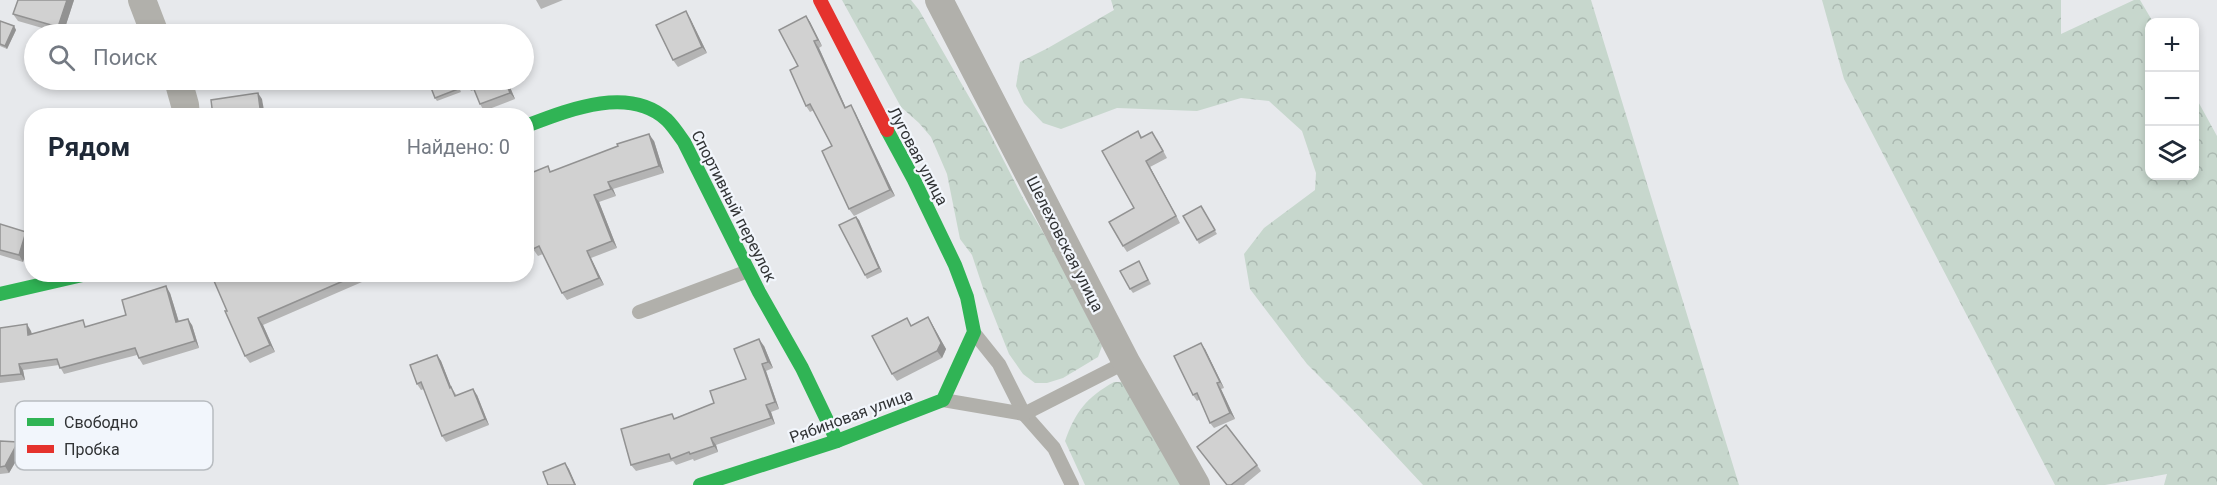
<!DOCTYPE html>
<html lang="ru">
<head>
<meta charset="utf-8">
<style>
  :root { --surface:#fff; --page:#f6f6f7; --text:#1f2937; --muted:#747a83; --line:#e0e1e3 }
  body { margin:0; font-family:Roboto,sans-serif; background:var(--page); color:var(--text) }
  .controls { position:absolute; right:18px; top:18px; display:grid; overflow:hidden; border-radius:12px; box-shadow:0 3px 9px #0003 }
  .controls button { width:54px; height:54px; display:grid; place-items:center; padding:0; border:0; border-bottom:2px solid var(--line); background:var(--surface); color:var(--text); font:30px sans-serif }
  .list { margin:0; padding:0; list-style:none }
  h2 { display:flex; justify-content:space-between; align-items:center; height:78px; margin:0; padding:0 24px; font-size:26px }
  h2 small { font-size:20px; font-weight:400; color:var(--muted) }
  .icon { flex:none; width:33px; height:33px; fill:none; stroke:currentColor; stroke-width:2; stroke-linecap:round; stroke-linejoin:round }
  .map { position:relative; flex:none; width:2217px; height:485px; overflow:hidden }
  .search { position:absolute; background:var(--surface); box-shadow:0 3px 9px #0003; left:24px; top:24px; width:510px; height:66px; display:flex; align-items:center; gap:15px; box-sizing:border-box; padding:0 21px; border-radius:33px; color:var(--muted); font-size:22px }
  .panel { position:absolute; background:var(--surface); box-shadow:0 3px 9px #0003; left:24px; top:108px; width:510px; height:174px; border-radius:24px }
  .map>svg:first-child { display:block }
  .forest { fill:url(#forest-crowns) }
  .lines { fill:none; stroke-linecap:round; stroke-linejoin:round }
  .lane { stroke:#b1b0ab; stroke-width:14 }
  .street { stroke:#b1b0ab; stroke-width:28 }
  .fast { stroke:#30b455; stroke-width:14 }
  .jam { stroke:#e5322d; stroke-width:14 }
  .wall { fill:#b4b4b4 }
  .shaded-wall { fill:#929292 }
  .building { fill:#d1d1d1; stroke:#929292; stroke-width:1.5 }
  .labels { text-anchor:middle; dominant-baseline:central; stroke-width:4.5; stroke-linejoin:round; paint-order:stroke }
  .street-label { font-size:16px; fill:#313335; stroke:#f2f6fc }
  .key { fill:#f2f6fc; stroke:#b8bcc0; stroke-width:1.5 }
  .key-label { font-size:16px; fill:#313335 }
</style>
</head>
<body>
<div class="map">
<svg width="2217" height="485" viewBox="0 0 2217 485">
  <defs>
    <pattern id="forest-crowns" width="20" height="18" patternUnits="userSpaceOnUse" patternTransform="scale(1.5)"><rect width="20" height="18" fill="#c7d7cd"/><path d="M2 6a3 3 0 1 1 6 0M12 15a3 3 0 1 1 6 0" fill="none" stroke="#abb9b1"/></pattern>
  </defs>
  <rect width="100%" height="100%" fill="#e7e9ec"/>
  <g class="forest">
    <path d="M842,0h69l8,10 68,118 37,72 33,56 45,90 -4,11 -35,21 -16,5h-12l-12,-9 -14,-20 -25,-63 -12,-36 -12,-16 -13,-65 -16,-37 -12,-14 -18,-16z"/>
    <path d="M1111,0h480l148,485h-316l-70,-75 -46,-46 -57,-75 -6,-35 20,-26 51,-38 1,-17 -14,-42 -33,-30 -28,-3 -44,13 -80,-3 -56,21 -18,-6 -19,-20 -8,-17 4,-24 28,-14 66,-38z"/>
    <path d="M1822,0h239v34l73,-34h6l13,22h-3v154h44l1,-80 22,40v349h-53l3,-11 -62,11h-50l-211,-406z"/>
    <path d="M1114,382h10l59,103h-98l-20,-44c10,-29 22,-44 49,-59z"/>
  </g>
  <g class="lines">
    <g class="lane">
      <path d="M639,312l109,-41"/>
      <path d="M975,334l24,30 25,50 30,34 18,37"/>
      <path d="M943,400l81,14 102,-52"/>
    </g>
    <g class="street">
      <path d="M142,0l13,34"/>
      <path d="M939,0l187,362 70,123"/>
      <path d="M178,80l7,25 1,11"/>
    </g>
    <g class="fast">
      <path d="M526,126c42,-16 103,-41 141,-6 6,6 12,15 17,22l75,150 43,76 35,73"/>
      <path d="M0,294l87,-20"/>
      <path d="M700,485l137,-44 106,-41 31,-68 -7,-35 -12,-32 -41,-85 -27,-50"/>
    </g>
    <path class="jam" d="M820,0l67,130"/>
  </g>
  <g class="wall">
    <path d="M74,0l-11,34 -45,-13 -5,-7z"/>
    <path d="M536,0h27l-22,9z"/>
    <path d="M806,16l4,6 12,24 -3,2 27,60 9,4 40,84 -41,20 -5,-7 -17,-63 -18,-36 -4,2 -4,-6 -8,-40z"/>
    <path d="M690,18l17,35 -29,14 -5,-7z"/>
    <path d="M0,21l14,5 2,4 -9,19 -7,-3z"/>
    <path d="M456,80l5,12 -24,9 -2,-3z"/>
    <path d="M465,80h42l8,19 -31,12 -4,-7 -6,-14 -3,1z"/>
    <path d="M1138,131l4,6 15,2 10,19 -17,9 30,56 -53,29 -4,-6 11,-38z"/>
    <path d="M654,141l10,32 -51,16 3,7 -17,6 18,46 -26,10 13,27 -37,15 -5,-7 -19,-39 -5,2 -5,-7 18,-78z"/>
    <path d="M1203,210l14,24 -18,10 -2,-4z"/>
    <path d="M856,217l3,3 23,52 -15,7 -2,-4z"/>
    <path d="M0,224l26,8 4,7 -7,23 -23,-7z"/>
    <path d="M1141,265l10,19 -18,9 -3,-4z"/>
    <path d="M250,274h114l-5,3 3,5 -99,43 12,27 -25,11 -5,-7 -18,-45z"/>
    <path d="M170,293l9,29 13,3 7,23 -56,17 -6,-10 -73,19 -5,-9 -36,5 2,10 -25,3v-55l31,3 1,3 56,-7 38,-12z"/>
    <path d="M928,317l4,7 14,25 -4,9 -45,23 -5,-7 20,-49z"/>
    <path d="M764,346l9,22 -7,3 13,38 -8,3 4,12 -59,21 2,7 -24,9 -1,-2 -17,6 -3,-4 -37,10 -5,-6 44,-47 39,-15 32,-24z"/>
    <path d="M1205,349l19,39 -3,1 14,30 -21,9 -4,-5 -10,-24 -3,2 -4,-6z"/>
    <path d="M437,355l4,6 10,26 6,9 20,-1 12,30 -43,17 -4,-6 -18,-47 -3,1 -4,-6z"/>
    <path d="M0,441l23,8 -14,24 -9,1z"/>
    <path d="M1257,465l4,6 -17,14h-18z"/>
  </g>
  <g class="shaded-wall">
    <path d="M67,0h7l-11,34 -5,-7z"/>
    <path d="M686,11l4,7 17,35 -5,-6z"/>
    <path d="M806,16l4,6 12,24 -4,-6z"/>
    <path d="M14,26l2,4 -9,19 -2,-3z"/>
    <path d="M814,41l5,7 30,67 -4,-7z"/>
    <path d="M505,80h2l8,19 -5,-6z"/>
    <path d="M258,93l4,6 3,17h-4z"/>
    <path d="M851,105l4,7 40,84 -5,-6z"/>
    <path d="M649,134l5,7 10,32 -5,-7z"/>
    <path d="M1146,161l4,6 30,56 -4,-7z"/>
    <path d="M608,182l5,7 3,7 -5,-7z"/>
    <path d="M594,195l5,7 18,46 -5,-7z"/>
    <path d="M856,217l3,3 23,52 -3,-4z"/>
    <path d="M26,232l4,7 -7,23 -4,-7z"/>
    <path d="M587,251l4,7 13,27 -5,-7z"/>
    <path d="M166,286l4,7 11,36 -5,-7z"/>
    <path d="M928,317l4,7 14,25 -4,9 -5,-7z"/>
    <path d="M258,318l5,7 12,27 -5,-7z"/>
    <path d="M188,319l4,6 7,23 -4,-7z"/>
    <path d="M27,324l4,7 2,10 -5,-6z"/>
    <path d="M759,339l5,7 9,22 -5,-6z"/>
    <path d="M1201,343l4,6 19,39 -4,-6z"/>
    <path d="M437,355l4,6 13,33 -4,-6z"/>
    <path d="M19,364l4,6 2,10 -4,-6z"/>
    <path d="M762,364l4,7 13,38 -4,-7z"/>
    <path d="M1217,383l4,6 14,30 -5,-6z"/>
    <path d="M473,389l4,6 12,30 -4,-6z"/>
    <path d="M766,405l5,7 4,12 -4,-6z"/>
    <path d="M711,438l5,7 2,7 -4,-6z"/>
    <path d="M18,442l5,7 -14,24 -4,-7z"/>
    <path d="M565,463l4,6 7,16h-1z"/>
  </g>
  <g class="building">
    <path d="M18,0h49l-9,27 -45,-13z"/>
    <path d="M686,11l16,36 -29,13 -17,-35z"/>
    <path d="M806,16l12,24 -4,1 31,67 6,-3 39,85 -41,19 -27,-58 10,-5 -22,-42 -4,2 -16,-36 8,-4 -19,-36z"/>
    <path d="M0,21l14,5 -9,20 -5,-2z"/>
    <path d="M428,80h27l3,9 -23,9z"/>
    <path d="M465,80h40l5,13 -30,11 -9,-22 -5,2z"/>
    <path d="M258,93l3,23h-48l-2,-16z"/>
    <path d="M1138,131l3,7 11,-6 11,19 -17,10 30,55 -53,30 -14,-24 25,-14 -32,-57z"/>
    <path d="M649,134l10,32 -51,16 3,7 -17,6 18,46 -25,10 12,27 -37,15 -23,-47 -6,3 -7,-14v-60l22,-9 2,6 68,-26 -1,-2z"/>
    <path d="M1201,206l14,24 -18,10 -14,-24z"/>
    <path d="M856,217l23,51 -14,7 -26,-50z"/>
    <path d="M0,224l26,8 -7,23 -19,-5z"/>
    <path d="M1139,261l9,19 -18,9 -10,-18z"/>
    <path d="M211,274h30l1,4 8,-4 107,1 -99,43 12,27 -25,11 -20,-45h2z"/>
    <path d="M166,286l10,36 12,-3 7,22 -56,17 -4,-10 -75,20 -3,-9 -38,5 2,10 -21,2v-48l27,-4 1,11 55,-15 2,7 41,-12 -4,-15z"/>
    <path d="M928,317l13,26 -4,8 -45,23 -20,-38 35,-18 4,8z"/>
    <path d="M759,339l9,23 -6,2 13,38 -9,3 5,13 -60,20 3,8 -24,8 -1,-2 -18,7 -2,-5 -38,11 -10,-36 51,-15 2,5 40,-16 -4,-12 36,-12 -12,-30z"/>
    <path d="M1201,343l19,39 -3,1 13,30 -20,10 -13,-30 -4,2 -19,-39z"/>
    <path d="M437,355l13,33 1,-1 4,9 18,-7 12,30 -43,17 -21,-54 -4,2 -7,-19z"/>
    <path d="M1226,425l31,40 -26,20h-4l-30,-38z"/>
    <path d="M0,441l18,1 -13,24 -5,1z"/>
    <path d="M565,463l10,22h-27l-5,-13z"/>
  </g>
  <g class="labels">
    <g class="street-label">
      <text transform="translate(918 156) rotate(62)">Луговая улица</text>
      <text transform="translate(734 206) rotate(63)">Спортивный переулок</text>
      <text transform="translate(1065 244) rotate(63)">Шелеховская улица</text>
      <text transform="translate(851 416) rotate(-20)">Рябиновая улица</text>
    </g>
  </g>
  <rect x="15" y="401" width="198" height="69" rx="9" class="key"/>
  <rect x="27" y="418" width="27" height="8" fill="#30b455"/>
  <rect x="27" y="445" width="27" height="8" fill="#e5322d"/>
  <g class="key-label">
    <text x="64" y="428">Свободно</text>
    <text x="64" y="455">Пробка</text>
  </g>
</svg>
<div class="controls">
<button>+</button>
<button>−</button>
<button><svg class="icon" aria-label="layers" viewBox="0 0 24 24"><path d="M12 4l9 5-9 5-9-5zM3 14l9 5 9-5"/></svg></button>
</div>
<div class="search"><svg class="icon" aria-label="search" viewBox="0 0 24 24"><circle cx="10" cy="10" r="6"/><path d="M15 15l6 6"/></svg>Поиск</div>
<section class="panel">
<h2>Рядом<small>Найдено: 0</small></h2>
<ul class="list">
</ul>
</section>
</div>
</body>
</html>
